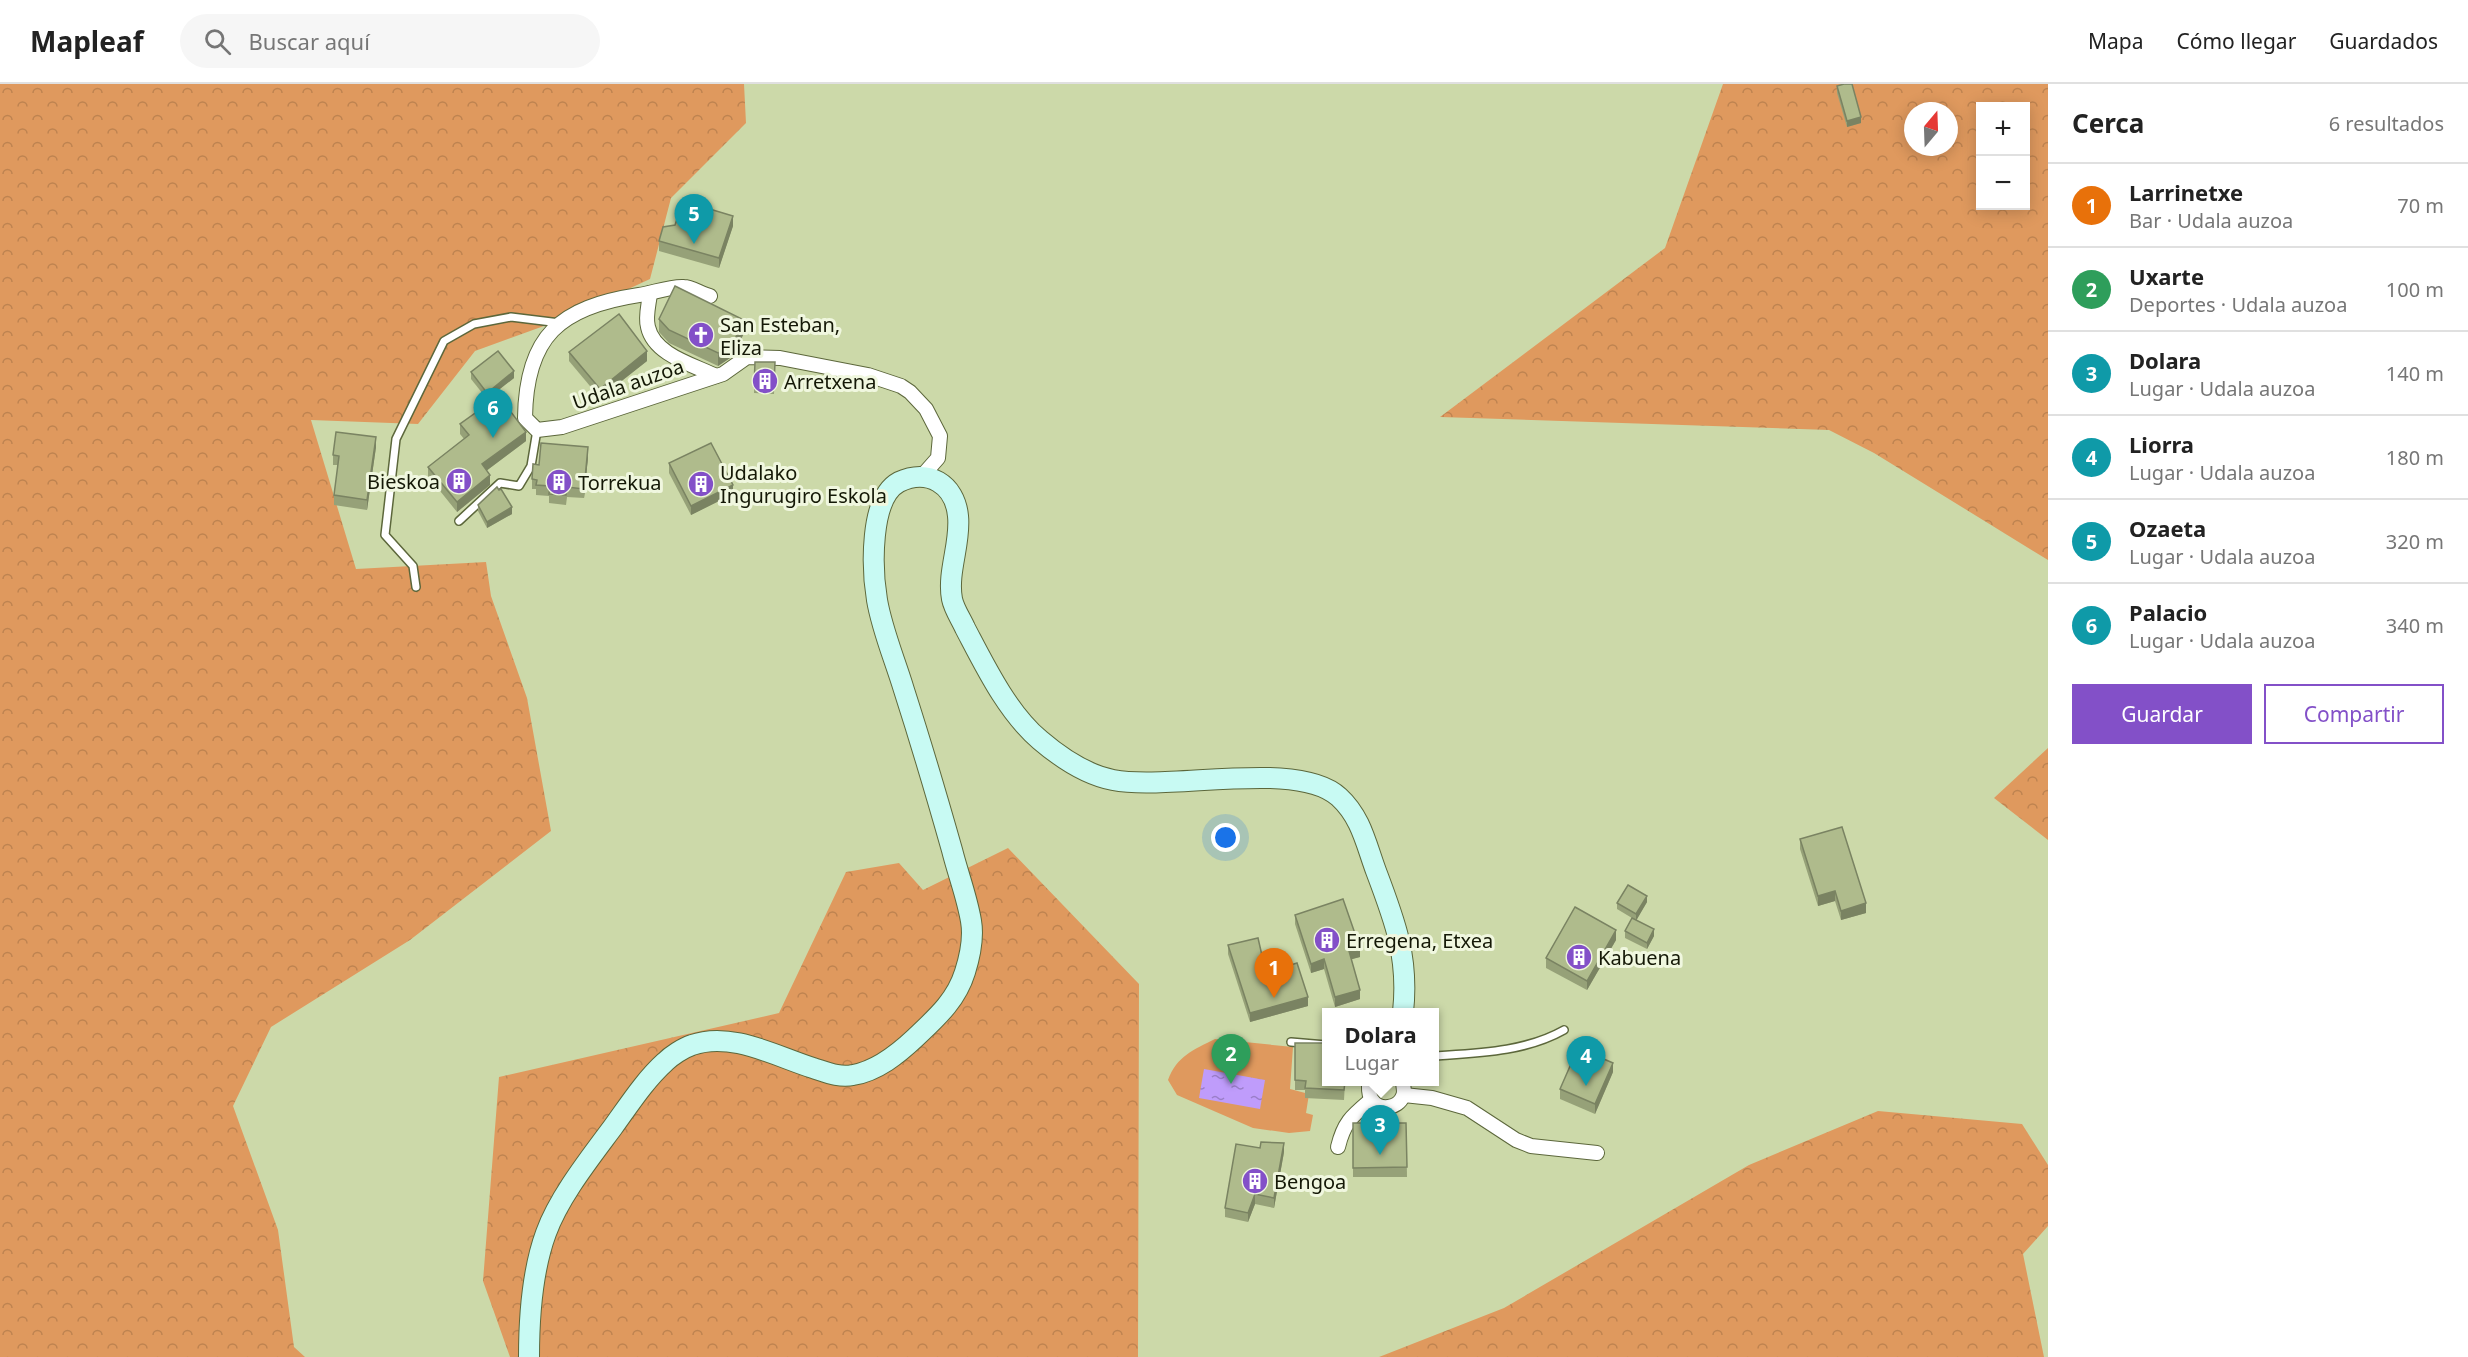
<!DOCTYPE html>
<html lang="es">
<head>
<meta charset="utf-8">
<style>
  :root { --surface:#fff; --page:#f6f6f6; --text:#222; --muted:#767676; --line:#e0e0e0; --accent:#8350c8 }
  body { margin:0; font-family:"Noto Sans",sans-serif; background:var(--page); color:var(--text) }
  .controls { position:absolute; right:18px; top:18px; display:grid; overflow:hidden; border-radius:0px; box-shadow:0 3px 15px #0003 }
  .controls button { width:54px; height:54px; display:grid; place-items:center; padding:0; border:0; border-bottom:2px solid var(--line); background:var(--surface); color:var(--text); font:30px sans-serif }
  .compass { position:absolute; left:1904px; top:18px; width:54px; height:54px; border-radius:50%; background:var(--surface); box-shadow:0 3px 15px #0003; rotate:19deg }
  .you { position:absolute; left:1226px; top:754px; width:21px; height:21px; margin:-15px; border:4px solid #fff; border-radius:50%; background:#1a73e8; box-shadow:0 0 0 9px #1a73e833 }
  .badge { display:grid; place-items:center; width:39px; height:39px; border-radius:50%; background:var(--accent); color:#fff; font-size:20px; font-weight:700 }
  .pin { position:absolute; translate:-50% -50px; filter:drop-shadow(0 2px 3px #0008) }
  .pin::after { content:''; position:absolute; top:32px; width:21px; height:18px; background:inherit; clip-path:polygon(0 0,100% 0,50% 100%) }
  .popup { position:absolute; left:1322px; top:924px; width:117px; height:78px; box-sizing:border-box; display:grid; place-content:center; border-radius:0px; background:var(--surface); filter:drop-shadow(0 2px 4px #0005); font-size:20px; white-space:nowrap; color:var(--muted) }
  .popup b { font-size:22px; color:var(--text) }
  .popup::after { content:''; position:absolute; left:50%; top:100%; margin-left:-12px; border:12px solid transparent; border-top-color:var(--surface) }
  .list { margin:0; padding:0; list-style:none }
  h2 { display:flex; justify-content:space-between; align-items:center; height:78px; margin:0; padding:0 24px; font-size:26px }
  h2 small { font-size:20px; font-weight:400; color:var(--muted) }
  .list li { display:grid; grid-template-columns:39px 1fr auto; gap:18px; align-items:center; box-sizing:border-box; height:84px; padding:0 24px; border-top:2px solid var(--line) }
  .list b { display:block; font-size:22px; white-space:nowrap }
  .list p { margin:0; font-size:20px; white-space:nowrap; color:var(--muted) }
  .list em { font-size:20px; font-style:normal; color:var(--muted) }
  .actions { display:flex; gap:12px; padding:18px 24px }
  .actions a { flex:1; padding:14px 0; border:2px solid var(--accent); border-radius:0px; text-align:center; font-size:21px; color:var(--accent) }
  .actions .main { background:var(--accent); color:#fff }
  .icon { flex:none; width:33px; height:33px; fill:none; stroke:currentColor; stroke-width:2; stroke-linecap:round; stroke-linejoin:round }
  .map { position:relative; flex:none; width:2048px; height:1273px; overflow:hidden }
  header { display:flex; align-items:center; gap:36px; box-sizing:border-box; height:84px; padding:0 30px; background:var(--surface); border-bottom:2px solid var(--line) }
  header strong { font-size:28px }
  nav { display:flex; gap:33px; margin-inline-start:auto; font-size:21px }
  .search { width:420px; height:54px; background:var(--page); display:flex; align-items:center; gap:15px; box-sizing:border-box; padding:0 21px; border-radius:33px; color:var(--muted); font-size:22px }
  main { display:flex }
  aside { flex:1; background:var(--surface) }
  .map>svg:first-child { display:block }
  .forest { fill:url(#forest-crowns); fill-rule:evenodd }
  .pitch { fill:#df995e }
  .water { fill:url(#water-ripples) }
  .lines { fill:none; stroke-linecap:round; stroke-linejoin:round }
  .lane-casing { stroke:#5c673b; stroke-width:10 }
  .street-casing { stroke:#5c673b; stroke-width:16 }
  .secondary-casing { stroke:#5c673b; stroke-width:22 }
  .lane { stroke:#fff; stroke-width:7 }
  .street { stroke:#fff; stroke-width:14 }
  .secondary { stroke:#c8faf3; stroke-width:20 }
  .wall { fill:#96a178 }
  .shaded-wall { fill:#7a8362 }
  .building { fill:#afbb8c; stroke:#7a8362; stroke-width:1.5 }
  .labels { text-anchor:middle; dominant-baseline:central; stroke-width:6; stroke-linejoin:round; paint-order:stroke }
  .poi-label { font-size:20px; fill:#141806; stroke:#f0f7df; text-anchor:start }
  .street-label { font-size:20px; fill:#141806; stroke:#f0f7df }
</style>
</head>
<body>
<header>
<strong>Mapleaf</strong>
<div class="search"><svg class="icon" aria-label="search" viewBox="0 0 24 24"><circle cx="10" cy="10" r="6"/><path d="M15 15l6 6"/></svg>Buscar aquí</div>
<nav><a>Mapa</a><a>Cómo llegar</a><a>Guardados</a></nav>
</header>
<main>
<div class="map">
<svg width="2048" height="1273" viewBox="0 0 2048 1273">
  <defs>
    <pattern id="forest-crowns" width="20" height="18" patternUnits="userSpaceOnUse" patternTransform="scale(1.5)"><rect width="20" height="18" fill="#df995e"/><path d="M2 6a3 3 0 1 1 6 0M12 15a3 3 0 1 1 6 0" fill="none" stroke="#be8350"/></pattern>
    <pattern id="water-ripples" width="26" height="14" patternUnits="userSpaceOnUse" patternTransform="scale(1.5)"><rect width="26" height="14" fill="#bf9cfb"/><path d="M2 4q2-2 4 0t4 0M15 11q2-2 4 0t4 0" fill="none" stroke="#9a7ec9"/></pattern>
  </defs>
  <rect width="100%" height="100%" fill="#ccd9a9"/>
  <g class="forest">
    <path d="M0,0h744l2,39 -75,75 -21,81 -84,39 -91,33 -57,73 -107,-4 45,149 130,-7 5,34 36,102 24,133 -141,109 -139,87 -38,79 45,124 16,117 11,10h-305z"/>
    <path d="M1723,0h325v476l-174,-107 -45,-23 -389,-13 225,-169zM1980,22h46v100h-46zM1913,27h36v36h-36z"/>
    <path d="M2048,664v92l-54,-42z"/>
    <path d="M1008,764l131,136 -1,373h-628l-27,-76 16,-204 280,-64 67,-141 53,-9 24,27z"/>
    <path d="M1878,1027l144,13 26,41v61l-25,28 21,103h-665l125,-49 245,-143z"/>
  </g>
  <path class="pitch" d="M1215,955l78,8 -3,42 19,5 -3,19 7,2 -3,16 -21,2 -36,-5 -76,-33 -9,-15c9,-24 25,-30 47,-41z"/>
  <path class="water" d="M1204,985l61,11 -5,29 -61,-11z"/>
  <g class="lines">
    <g class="lane-casing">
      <g id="lane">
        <path d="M459,437l41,-38 19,3 12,-20 6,-36"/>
        <path d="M416,503l-3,-21 -28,-31 11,-96 48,-98 30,-17 37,-7 49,6"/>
        <path d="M1291,958l35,3"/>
        <path d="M1434,972c44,-3 91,-4 130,-26"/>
      </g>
    </g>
    <g class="street-casing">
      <g id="street">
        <path d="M650,209c-1,11 -5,24 -2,34 6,28 46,38 68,49"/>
        <path d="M710,212c-8,-2 -19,-9 -26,-9 -14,-1 -31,6 -45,8 -79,12 -113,41 -114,123l12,12 25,-3 161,-53 24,-17 33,1 88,17 33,11 9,6 16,17 14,27 -2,22 -15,17"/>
        <path d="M1369,998c0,5 -1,13 3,18 7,11 26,9 31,-4 2,-4 0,-11 0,-14"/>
        <path d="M1404,1011l28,3 35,10 49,32 15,6 66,7"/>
        <path d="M1338,1063c6,-25 14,-31 33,-47"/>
      </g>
    </g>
    <g class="secondary-casing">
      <path id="secondary" d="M529,1273c0,-40 3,-86 17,-124 13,-36 44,-75 67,-106 16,-22 32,-47 52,-65 6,-6 18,-14 27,-17 39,-14 83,11 121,23 13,4 26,10 40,7 24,-4 45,-21 62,-37 21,-20 41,-37 50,-66 5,-16 9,-34 6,-51 -4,-24 -13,-47 -19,-71 -15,-53 -31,-107 -48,-160 -9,-30 -22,-60 -27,-90 -5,-30 -8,-102 22,-118 29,-14 56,2 59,34 3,27 -11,56 -6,83 2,10 9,20 13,29 20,38 42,84 75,112 21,18 47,35 73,40 58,11 185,-21 226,17 22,20 27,47 37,74 19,50 33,87 27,141"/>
    </g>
    <use href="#lane" class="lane"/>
    <use href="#street" class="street"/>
    <use href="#secondary" class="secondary"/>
  </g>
  <g class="wall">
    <path d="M1837,2l24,37 -14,4 -10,-34z"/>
    <path d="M733,142l-14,42 -60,-17v-10z"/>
    <path d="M659,235l85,14 -11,23 -15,10 -49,-23 -10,-11z"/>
    <path d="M569,268l78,9 -47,37 -31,-37z"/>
    <path d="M755,278h20l-1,32 -20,-1z"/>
    <path d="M471,288l43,6 -27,21 -16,-20z"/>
    <path d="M460,340l66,17 -40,30 4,14 -33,27 -29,-36v-9l36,-28 -4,-5z"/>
    <path d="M376,363l-9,63 -33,-5v-10l4,-30h-5v-10z"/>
    <path d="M588,373l-4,41 -17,-1 -1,8 -17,-2v-7l-13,-1v-6h-4v-10l7,-14z"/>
    <path d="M669,379l64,31 -42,21 -22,-42z"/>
    <path d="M478,421l34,9 -25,14 -9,-17z"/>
    <path d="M1800,755l66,74 -25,7 -6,-19 -17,5 -18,-57z"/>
    <path d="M1647,818l-11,18 18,16 -7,13 -22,-11v-7l7,-13 -15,-9v-6z"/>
    <path d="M1295,831l65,42 -9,2 9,40 -25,8 -11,-38 -13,4 -16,-49z"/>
    <path d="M1616,856l-29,50 -41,-22v-10z"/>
    <path d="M1228,861l38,28 42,33 -58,16 -22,-68z"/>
    <path d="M1295,959l31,39h19l-1,18 -39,-2v-8h-10z"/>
    <path d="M1613,988l-18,42 -35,-15v-10z"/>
    <path d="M1353,1039h53l1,54h-54z"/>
    <path d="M1284,1068l-10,56 -19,-4 -7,18 -23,-5v-9z"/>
  </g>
  <g class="shaded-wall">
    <path d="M1861,33v6l-14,4v-6z"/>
    <path d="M733,132v10l-14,42v-10z"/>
    <path d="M744,236v13l-11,23 -15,10v-13z"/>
    <path d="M647,267v10l-47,37v-9z"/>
    <path d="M514,287v7l-27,21v-6z"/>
    <path d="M526,348v9l-44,33v-10z"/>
    <path d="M376,353v10l-9,63v-10z"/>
    <path d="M588,363v10l-4,41v-9z"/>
    <path d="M490,391v10l-33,27v-10z"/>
    <path d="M733,401v9l-42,21v-9z"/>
    <path d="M512,423v7l-25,14v-6z"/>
    <path d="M1835,807v10l-17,5v-10z"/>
    <path d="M1647,812v6l-11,19v-7z"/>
    <path d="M1866,819v10l-25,7v-9z"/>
    <path d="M1654,845v7l-7,13v-6z"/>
    <path d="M1616,846v10l-29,50v-9z"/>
    <path d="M1360,864v9l-11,3v-9z"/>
    <path d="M1324,875v10l-13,4v-9z"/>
    <path d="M1360,906v9l-25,8v-10z"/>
    <path d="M1308,913v9l-58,16v-9z"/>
    <path d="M1613,979v9l-18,42v-10z"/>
    <path d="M1284,1059v9l-10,56v-10z"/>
    <path d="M1255,1110v10l-7,18v-9z"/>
  </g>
  <g class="building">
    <path d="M1844,0h8l9,33 -14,4 -10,-35z"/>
    <path d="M683,117l50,15 -14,42 -60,-17 4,-14 12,-2z"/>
    <path d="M675,202l69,34 -11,23 -15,10 -49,-23 -10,-11z"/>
    <path d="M619,230l28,37 -47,38 -31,-37z"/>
    <path d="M498,267l16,20 -27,22 -16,-21z"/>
    <path d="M755,278h20l-1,25h-20z"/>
    <path d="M499,312l27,36 -44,32 8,11 -33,27 -29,-35 41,-32 -9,-11z"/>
    <path d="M336,348l40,5 -9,63 -33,-5 5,-39 -6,-1z"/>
    <path d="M541,359l47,4 -4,42 -17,-2 -1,8 -17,-1 1,-8 -14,-1 1,-5 -5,-1 1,-15 6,1z"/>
    <path d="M711,359l22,42 -42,21 -22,-43z"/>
    <path d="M497,403l2,3 2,-1 11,18 -25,15 -9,-17z"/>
    <path d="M1842,743l24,76 -25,8 -6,-20 -17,5 -18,-57z"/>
    <path d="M1628,801l19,11 -11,18 -19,-11z"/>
    <path d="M1343,815l17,49 -11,3 11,39 -25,7 -11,-38 -13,5 -16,-49z"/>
    <path d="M1575,823l41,23 -29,51 -41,-23z"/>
    <path d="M1632,834l22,11 -7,14 -22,-12z"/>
    <path d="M1258,854l8,35 31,-10 11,34 -58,16 -22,-68z"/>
    <path d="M1295,959h31v39h19l-1,8 -39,-2 1,-7 -11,-1z"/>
    <path d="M1578,964l35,15 -18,41 -35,-15z"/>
    <path d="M1353,1039h53l1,44 -54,1z"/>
    <path d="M1261,1058l23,1 -10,55 -19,-4 -7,19 -23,-5 11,-64 24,4z"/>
  </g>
  <defs>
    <g id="church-disc" transform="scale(1.35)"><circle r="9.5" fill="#8350c8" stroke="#f0f7df"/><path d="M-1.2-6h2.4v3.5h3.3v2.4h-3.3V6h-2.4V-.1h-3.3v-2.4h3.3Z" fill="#fff"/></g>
    <g id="building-disc" transform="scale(1.35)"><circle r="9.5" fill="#8350c8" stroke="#f0f7df"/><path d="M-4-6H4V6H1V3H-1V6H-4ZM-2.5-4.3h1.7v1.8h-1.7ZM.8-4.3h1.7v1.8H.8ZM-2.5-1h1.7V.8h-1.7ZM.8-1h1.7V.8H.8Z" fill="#fff"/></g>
  </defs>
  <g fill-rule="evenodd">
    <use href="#church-disc" x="701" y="251"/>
    <use href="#building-disc" x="765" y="297"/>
    <use href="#building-disc" x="459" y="397"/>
    <use href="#building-disc" x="559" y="398"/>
    <use href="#building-disc" x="701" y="400"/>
    <use href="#building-disc" x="1327" y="856"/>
    <use href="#building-disc" x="1579" y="873"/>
    <use href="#building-disc" x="1255" y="1097"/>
  </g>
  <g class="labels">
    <g class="poi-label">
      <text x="720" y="240">San Esteban,<tspan x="720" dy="23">Eliza</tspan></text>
      <text x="784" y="297">Arretxena</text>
      <text x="720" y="388">Udalako<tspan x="720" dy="23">Ingurugiro Eskola</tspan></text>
      <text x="440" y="397" text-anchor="end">Bieskoa</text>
      <text x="578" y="398">Torrekua</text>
      <text x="1346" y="856">Erregena, Etxea</text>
      <text x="1598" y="873">Kabuena</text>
      <text x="1274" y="1097">Bengoa</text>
    </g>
    <g class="street-label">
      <text transform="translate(628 300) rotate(-19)">Udala auzoa</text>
    </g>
  </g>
</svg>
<div class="controls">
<button>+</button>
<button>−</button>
</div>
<svg class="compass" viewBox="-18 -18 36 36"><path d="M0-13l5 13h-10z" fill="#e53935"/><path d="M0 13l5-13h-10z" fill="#767676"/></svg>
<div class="you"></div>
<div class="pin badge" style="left:1274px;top:914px;background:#e8710a">1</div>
<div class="pin badge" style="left:1231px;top:1000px;background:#2e9e5b">2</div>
<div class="pin badge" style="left:1380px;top:1071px;background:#0f9aa8">3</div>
<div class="popup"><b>Dolara</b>Lugar</div>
<div class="pin badge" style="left:1586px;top:1002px;background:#0f9aa8">4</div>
<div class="pin badge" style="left:694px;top:160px;background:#0f9aa8">5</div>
<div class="pin badge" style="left:493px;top:354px;background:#0f9aa8">6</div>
</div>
<aside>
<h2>Cerca<small>6 resultados</small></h2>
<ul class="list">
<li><span class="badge" style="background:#e8710a">1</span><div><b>Larrinetxe</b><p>Bar · Udala auzoa</p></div><em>70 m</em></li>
<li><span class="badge" style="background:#2e9e5b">2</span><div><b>Uxarte</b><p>Deportes · Udala auzoa</p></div><em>100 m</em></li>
<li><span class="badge" style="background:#0f9aa8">3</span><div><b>Dolara</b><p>Lugar · Udala auzoa</p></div><em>140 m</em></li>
<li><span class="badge" style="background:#0f9aa8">4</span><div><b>Liorra</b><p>Lugar · Udala auzoa</p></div><em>180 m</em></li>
<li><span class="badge" style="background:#0f9aa8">5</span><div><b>Ozaeta</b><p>Lugar · Udala auzoa</p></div><em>320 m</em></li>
<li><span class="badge" style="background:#0f9aa8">6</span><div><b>Palacio</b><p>Lugar · Udala auzoa</p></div><em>340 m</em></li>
</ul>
<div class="actions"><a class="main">Guardar</a><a>Compartir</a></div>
</aside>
</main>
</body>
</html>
